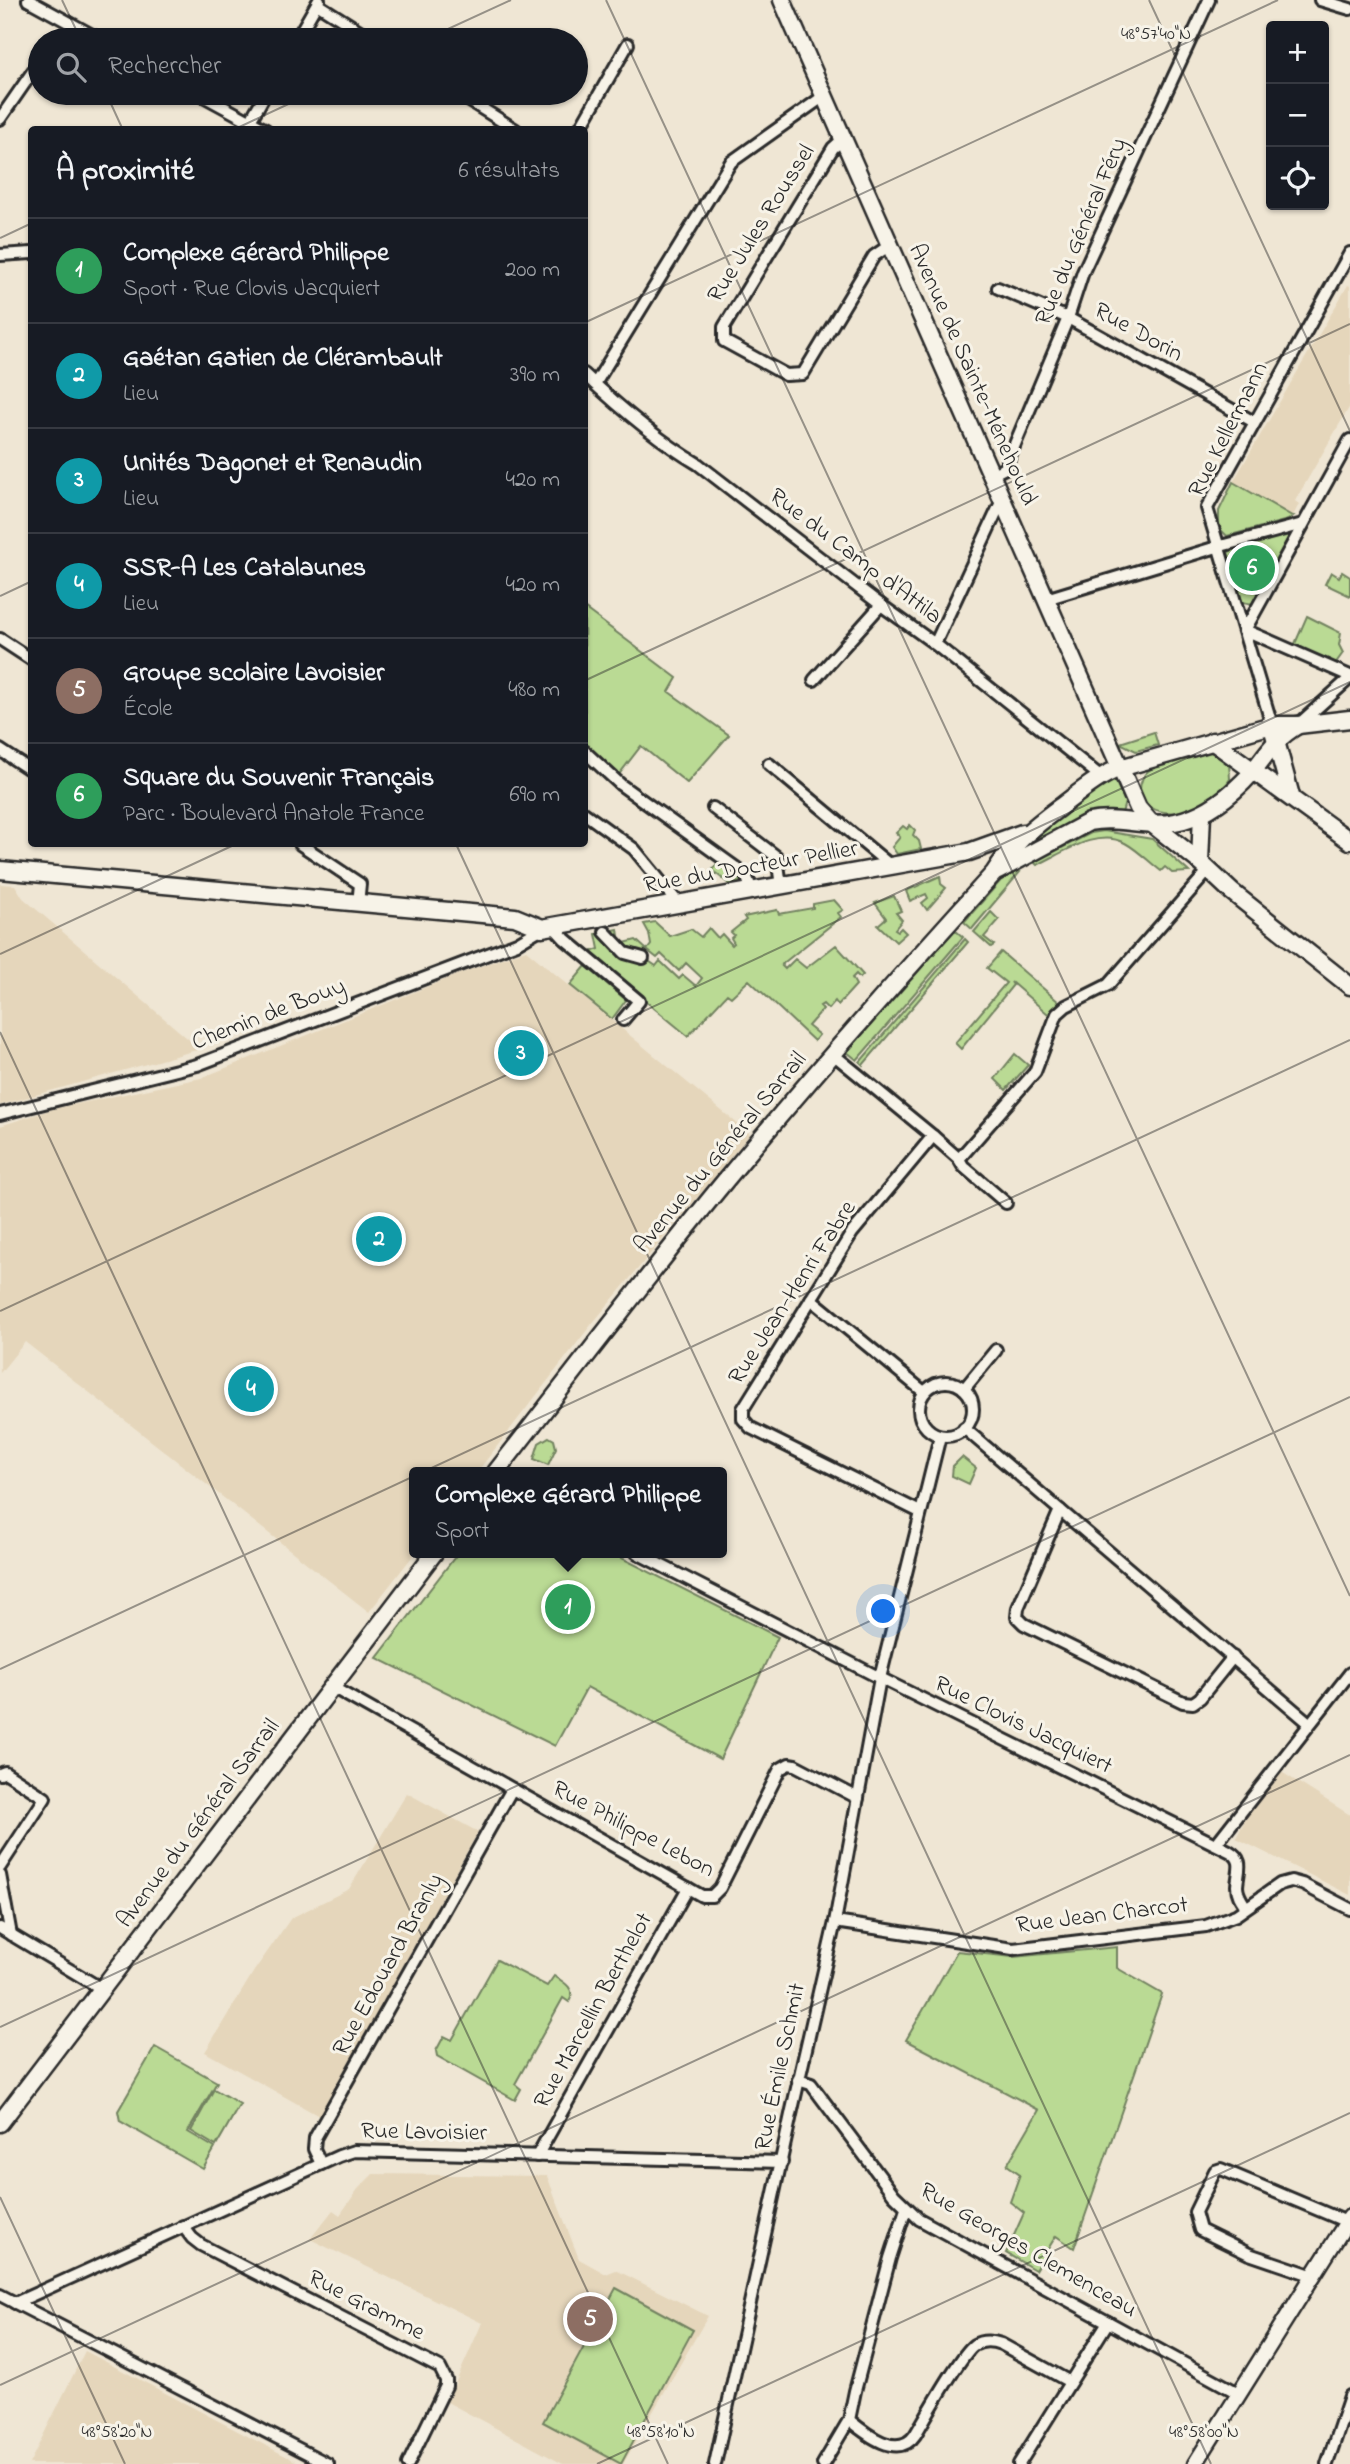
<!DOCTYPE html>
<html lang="fr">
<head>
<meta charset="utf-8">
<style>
  :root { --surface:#171b24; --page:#242831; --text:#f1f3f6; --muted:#9ea1a6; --line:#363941; --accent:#98999b }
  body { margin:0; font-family:"Indie Flower",sans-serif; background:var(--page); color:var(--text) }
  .controls { position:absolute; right:21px; top:21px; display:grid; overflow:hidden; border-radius:7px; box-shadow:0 2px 5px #0004 }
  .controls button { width:63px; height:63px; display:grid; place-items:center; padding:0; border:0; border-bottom:2px solid var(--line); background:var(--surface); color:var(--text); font:35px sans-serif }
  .you { position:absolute; left:884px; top:1612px; width:24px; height:24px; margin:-18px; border:5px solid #fff; border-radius:50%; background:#1a73e8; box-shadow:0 0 0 10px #1a73e833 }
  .badge { display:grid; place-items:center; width:46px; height:46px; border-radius:50%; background:var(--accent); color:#fff; font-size:23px; font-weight:700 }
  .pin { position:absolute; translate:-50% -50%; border:4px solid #fff; box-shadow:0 2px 7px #0006 }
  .popup { position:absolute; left:409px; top:1467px; width:318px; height:91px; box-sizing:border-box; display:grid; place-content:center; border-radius:7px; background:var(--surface); filter:drop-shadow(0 2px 5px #0005); font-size:23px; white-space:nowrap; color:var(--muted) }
  .popup b { font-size:26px; color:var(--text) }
  .popup::after { content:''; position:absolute; left:50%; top:100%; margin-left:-14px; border:14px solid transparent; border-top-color:var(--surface) }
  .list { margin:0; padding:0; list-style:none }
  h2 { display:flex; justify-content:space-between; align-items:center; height:91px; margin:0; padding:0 28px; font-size:30px }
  h2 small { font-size:23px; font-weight:400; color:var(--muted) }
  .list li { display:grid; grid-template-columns:46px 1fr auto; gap:21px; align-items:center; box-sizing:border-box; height:105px; padding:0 28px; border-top:2px solid var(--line) }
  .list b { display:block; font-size:26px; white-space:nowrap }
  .list p { margin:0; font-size:23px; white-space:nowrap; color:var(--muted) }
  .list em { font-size:23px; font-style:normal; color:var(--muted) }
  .icon { flex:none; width:38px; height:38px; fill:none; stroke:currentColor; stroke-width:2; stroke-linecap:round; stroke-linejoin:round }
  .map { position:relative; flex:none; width:1350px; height:2464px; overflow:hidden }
  .search { position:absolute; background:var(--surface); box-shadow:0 2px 5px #0004; left:28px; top:28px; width:560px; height:77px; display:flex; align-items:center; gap:18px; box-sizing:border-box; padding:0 24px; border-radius:38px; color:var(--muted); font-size:26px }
  .panel { position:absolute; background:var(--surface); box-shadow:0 2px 5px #0004; left:28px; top:126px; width:560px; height:721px; border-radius:7px }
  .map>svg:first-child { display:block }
  .built { fill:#e5d6bb }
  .green { fill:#bada94; stroke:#728260; stroke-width:2 }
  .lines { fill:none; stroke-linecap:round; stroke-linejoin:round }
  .minor-casing { stroke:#2b2b2b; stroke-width:16 }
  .tertiary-casing { stroke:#2b2b2b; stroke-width:19 }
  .secondary-casing { stroke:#2b2b2b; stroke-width:21 }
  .minor { stroke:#f7f3e8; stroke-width:10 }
  .tertiary { stroke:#f7f3e8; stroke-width:14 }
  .secondary { stroke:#f7f3e8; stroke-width:16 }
  .ticks { fill:none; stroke:#2b2b2b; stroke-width:2; stroke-opacity:0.45 }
  .labels { text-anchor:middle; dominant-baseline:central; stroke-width:6; stroke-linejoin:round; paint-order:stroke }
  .street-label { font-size:24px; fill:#2b2b2b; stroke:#f7f3e8 }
  .ticks-label { font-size:18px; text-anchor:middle; fill:#2b2b2b; stroke:#f7f3e8; stroke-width:6; stroke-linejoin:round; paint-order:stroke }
</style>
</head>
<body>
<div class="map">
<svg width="1350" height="2464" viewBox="0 0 1350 2464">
  <rect width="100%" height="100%" fill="#efe6d4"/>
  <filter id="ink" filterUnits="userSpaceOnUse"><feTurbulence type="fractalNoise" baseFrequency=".0143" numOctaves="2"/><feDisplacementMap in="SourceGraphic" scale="14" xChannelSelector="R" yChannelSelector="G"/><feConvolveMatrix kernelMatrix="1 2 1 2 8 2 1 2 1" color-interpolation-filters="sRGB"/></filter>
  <g filter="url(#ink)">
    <g class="built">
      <path d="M1348,285l2,1v120l-55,95 4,3 -6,12 -60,-34z"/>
      <path d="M0,884l15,1 8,13 177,151 -200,56z"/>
      <path d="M526,950l224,184 -159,191 -114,147h-63l1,81 -46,59 -344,-270 -25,31v-247l53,-17 148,-31 258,-104z"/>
      <path d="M1280,1771l70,44v80l-114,-57 8,-16z"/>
      <path d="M407,1793l71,39 -159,284 -114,-64 49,-81 37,-53 58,-29z"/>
      <path d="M373,2174l174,2 32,83 27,15 10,-4 92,46 -85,148h-60l-116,-62 35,-79 -172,-84 23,-29 7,5 18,-26z"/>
      <path d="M85,2351l216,113h-272z"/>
    </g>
    <g class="green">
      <path d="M1233,482l59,34h1l-5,4 -61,16 -8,-8v-17z"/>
      <path d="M1289,531v5l-32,65 -4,3 -11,-2 -14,-50z"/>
      <path d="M1331,572l8,5 3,-5 8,5v19l-25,-12z"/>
      <path d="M584,608l93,70 -8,14 60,43 -42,48 -46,-37 -24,31 -32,-28z"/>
      <path d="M1307,616l34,17 -2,12 4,8 -8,11 -41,-18z"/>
      <path d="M1154,732l4,13 -22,6 -16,-8z"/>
      <path d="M1210,752l12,3 7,8 1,16c-14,24 -55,43 -80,28 -6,-4 -10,-9 -10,-17 0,-7 3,-15 8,-19 16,-12 44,-14 62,-19z"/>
      <path d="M1114,778l11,24 -3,11h-33l-59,32 -6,1 57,-50z"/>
      <path d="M910,825l5,5 -2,5 6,6 2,8 -24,5 -5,-7 8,-10 -4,-4 7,-7 4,3z"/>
      <path d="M1104,831l48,8 37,33 -17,1 -7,-6 -4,4c-12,-9 -23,-21 -36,-28 -28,-15 -62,10 -88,22l-3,-3 57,-29z"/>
      <path d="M720,860l26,21 -17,3 -17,-14z"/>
      <path d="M1011,869l9,3 -48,57 -8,-7z"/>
      <path d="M940,876l1,8 5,4 -19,22 -5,-7 6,-5 -2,-4 -16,7 -4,-10z"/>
      <path d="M894,896l7,15 -5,2 6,7 -7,9 3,2 3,-3 5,5 -10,9 -18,-17 8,-7 -11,-15z"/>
      <path d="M834,900l9,10 -5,3 3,4 -60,48 4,4 10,-10 11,9 30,-23 27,30 -3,3 -4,-4 -4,4 4,7 -18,20 -3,-4 -7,8 -5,-5 -3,2 3,3 -15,17 11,9 -5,6 -65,-61 -18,17 -4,-3 -39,42 -101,-83 12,-4 -3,-15 22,-5 1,7 -4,2 1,7 20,-5 10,9 -6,6 16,11 4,-5 19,18 4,-4 13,11 6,-8 -16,-15 -7,8 -18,-17 -4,4 -10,-8 4,-5 -2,-12 -5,-9 11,-2 15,14 21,-7 10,8 8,-9 9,10 4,-4 10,11 2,-2 -3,-5 3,-3 -3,-3 15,-12 -2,-3 33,-7 2,4 34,-6v-4z"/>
      <path d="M991,912l8,8 -15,17 10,8 -3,2 -17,-15z"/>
      <path d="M955,930l8,7 -106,123 -10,-8z"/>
      <path d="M965,939l3,3 -105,123 -3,-3z"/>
      <path d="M1001,952l59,51 -12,11 -37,-32 2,3 -52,64 -6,-6 51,-60 -19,-15z"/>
      <path d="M586,966l40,34 -14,19 -42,-34z"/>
      <path d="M1015,1054l13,11 -22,25 -11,-11z"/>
      <path d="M549,1437l5,3 2,8 -8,17 -14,-6 5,-16z"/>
      <path d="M962,1457l14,11 -7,16 -17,-8 1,-10z"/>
      <path d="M458,1553h154l166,84 -58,122 -133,-72 -32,59 -178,-88z"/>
      <path d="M1117,1947v21l45,26 -88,254 -18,-12 -21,34 -29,-17 18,-40 -14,-11 10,-28 -13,-9 32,-55 -133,-70 51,-89 56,6z"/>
      <path d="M497,1960l50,26 7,-10c10,6 23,13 15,26l-6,-4 -48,86 6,5 -6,11 -78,-44 -1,-5 8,-15 8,4z"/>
      <path d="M155,2047l62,35 -29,50 27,16 -12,21 -83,-48 -2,-10z"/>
      <path d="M214,2089l26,15 -24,42 -25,-15z"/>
      <path d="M616,2288l77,42 -72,134 -78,-42z"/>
    </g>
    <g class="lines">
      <g class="minor-casing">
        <g id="minor">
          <path d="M28,0l73,40"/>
          <path d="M1320,0l30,9"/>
          <path d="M317,4l57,36"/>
          <path d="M296,40l23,-40"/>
          <path d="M198,93l68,37"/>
          <path d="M457,93l59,37"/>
          <path d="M0,119l40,-58"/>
          <path d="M250,121l16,-28"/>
          <path d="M579,130l49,-86"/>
          <path d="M843,139l-10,9 -109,179v14l62,34 17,-1 71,-118 16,-11"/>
          <path d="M0,255l32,-2"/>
          <path d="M998,288l70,30 186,104"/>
          <path d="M584,374c35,33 73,66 114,90l183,141 54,39 165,132"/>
          <path d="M595,384l136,-222 93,-66"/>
          <path d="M991,475l14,-7 63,-150 15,-46 126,-272"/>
          <path d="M1046,599l171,-52 86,-23"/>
          <path d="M1245,630l105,-190"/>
          <path d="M1245,630l105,46"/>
          <path d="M0,639l32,21"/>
          <path d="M935,644l67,-144"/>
          <path d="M814,680l67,-75"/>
          <path d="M1272,725l-65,-217 143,-255"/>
          <path d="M1298,725l52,-47"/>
          <path d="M0,750l32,21"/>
          <path d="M584,751l37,34 125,90 6,16"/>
          <path d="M769,764l122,102"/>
          <path d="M713,808l64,49 4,29"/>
          <path d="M584,813l50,36 45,55"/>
          <path d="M300,844l60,40 -2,20"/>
          <path d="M553,926l12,13 74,62 -16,19"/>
          <path d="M605,932l20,21 18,5"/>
          <path d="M833,1054l100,82 26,23 4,7 43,37"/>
          <path d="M0,1114l197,-49 320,-122 25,-15"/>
          <path d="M959,1159l76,-87 22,-58 9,-8 42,-21 101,-115"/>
          <path d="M811,1299l113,93"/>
          <circle cx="946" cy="1409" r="27"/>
          <path d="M964,1389l32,-39"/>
          <path d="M964,1428l345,295"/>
          <path d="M1060,1510l-42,98 -1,9 7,7 159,78 10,1 7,-5 33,-41"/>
          <path d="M920,1512l-169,-84 -8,-9v-10l109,-176 81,-97"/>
          <path d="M637,1553l243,125 349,173c16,9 9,19 8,35 0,9 5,15 9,21"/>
          <path d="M332,1687l370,209h10l8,-8 60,-119 9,-5 6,1 63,33"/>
          <path d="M0,1774l5,-2 40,26 -45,69"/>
          <path d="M1216,1844l134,-171"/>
          <path d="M0,1875l11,60"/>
          <path d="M835,1922l178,27 193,-23 30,-11 44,-31 11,-3 11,3 48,25"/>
          <path d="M0,1928l102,61"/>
          <path d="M798,2080l13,4 83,111 25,24 321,175"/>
          <path d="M537,2156l151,-268"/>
          <path d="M321,2164l-7,-15 1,-11 197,-349"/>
          <path d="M183,2226l9,12 9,7 239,123 6,12v6l-38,78"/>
          <path d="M1314,2276l-65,-22 -49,-24 -5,-18 20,-41 6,-2 126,53"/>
          <path d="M0,2295l328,169"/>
          <path d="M15,2303l324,-147 15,-5 428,11"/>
          <path d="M849,2420c17,14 49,40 66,15 11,-18 46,-81 59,-90 8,-5 19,-4 27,-1l69,38"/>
          <path d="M715,2464l77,-354 43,-188 45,-244 60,-242"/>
          <path d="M823,2464l26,-44 6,-29 35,-133 16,-49"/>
          <path d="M1019,2464l89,-142"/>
          <path d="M1327,2464l23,-68"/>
        </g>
      </g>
      <g class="tertiary-casing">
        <path id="tertiary" d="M1195,2464l155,-247"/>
      </g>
      <g class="secondary-casing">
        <g id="secondary">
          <path d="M782,0l356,808 14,16 48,38 32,30 118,94"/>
          <path d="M1274,734l17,62"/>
          <path d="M1212,741l138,100"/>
          <path d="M1200,862l2,-49"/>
          <path d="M0,870l515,47 27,11 427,-76 53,-19"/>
          <path d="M998,871l91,-49c28,-6 57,6 86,0 26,-5 49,-21 68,-40 22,-22 26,-40 55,-57"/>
          <path d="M496,1472c76,-97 151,-196 229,-291 87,-105 177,-207 269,-308 17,-28 39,-46 66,-66 20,-15 37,-30 60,-39l152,-43h26l52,-6"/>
          <path d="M0,2123l434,-570"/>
        </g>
      </g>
      <use href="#minor" class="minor"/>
      <use href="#tertiary" class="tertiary"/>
      <use href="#secondary" class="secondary"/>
    </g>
  </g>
  <path class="ticks" d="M62,0l19,40M606,0l744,1596M1149,0l201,431M424,40l87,-40M106,93l17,37M233,130l79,-37M0,238l32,-15M584,323l694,-323M0,596l32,-15M584,681l766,-357M456,844l755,1620M0,954l236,-110M0,1032l668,1432M0,1311l1350,-629M0,1669l1350,-629M0,2027l1350,-630M0,2197l125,267M0,2385l1350,-630M597,2464l753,-351"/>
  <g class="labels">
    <g class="street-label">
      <text transform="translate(762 224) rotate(-58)">Rue Jules Roussel</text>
      <text transform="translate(1082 232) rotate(-67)">Rue du Général Féry</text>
      <text transform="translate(1138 333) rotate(29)">Rue Dorin</text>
      <text transform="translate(972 375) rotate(66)">Avenue de Sainte-Ménehould</text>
      <text transform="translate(1229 430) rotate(-63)">Rue Kellermann</text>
      <text transform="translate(855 557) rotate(37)">Rue du Camp d'Attila</text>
      <text transform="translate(751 868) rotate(-10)">Rue du Docteur Pellier</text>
      <text transform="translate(269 1015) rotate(-21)">Chemin de Bouy</text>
      <text transform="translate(721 1153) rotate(-50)">Avenue du Général Sarrail</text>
      <text transform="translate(793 1293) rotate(-57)">Rue Jean-Henri Fabre</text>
      <text transform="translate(1023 1726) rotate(26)">Rue Clovis Jacquiert</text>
      <text transform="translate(199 1824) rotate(-53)">Avenue du Général Sarrail</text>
      <text transform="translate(633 1830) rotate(28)">Rue Philippe Lebon</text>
      <text transform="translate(1102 1916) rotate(-7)">Rue Jean Charcot</text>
      <text transform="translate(389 1965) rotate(-61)">Rue Edouard Branly</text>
      <text transform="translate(594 2011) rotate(-61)">Rue Marcellin Berthelot</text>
      <text transform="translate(781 2067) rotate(-78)">Rue Émile Schmit</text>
      <text transform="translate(424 2133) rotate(1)">Rue Lavoisier</text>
      <text transform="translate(1028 2251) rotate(30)">Rue Georges Clemenceau</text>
      <text transform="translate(366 2306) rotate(27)">Rue Gramme</text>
    </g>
  </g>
  <g class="ticks-label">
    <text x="1156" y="39">48°57'40"N</text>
    <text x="117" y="2437">48°58'20"N</text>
    <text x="661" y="2437">48°58'10"N</text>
    <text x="1204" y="2437">48°58'00"N</text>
  </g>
</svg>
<div class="controls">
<button>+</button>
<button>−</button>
<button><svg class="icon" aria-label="locate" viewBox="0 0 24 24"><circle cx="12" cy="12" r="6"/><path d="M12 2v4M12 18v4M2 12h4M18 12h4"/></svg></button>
</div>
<div class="you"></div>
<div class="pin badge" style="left:568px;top:1607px;background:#2e9e5b">1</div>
<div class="popup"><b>Complexe Gérard Philippe</b>Sport</div>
<div class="pin badge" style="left:379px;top:1239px;background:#0f9aa8">2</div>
<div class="pin badge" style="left:521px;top:1053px;background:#0f9aa8">3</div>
<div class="pin badge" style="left:251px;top:1389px;background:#0f9aa8">4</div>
<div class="pin badge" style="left:590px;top:2319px;background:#8d6e63">5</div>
<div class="pin badge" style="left:1252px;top:568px;background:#2e9e5b">6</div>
<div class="search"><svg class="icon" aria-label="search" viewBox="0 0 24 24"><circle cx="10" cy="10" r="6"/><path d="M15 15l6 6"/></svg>Rechercher</div>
<section class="panel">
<h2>À proximité<small>6 résultats</small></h2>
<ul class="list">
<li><span class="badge" style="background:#2e9e5b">1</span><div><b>Complexe Gérard Philippe</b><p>Sport · Rue Clovis Jacquiert</p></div><em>200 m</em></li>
<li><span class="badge" style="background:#0f9aa8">2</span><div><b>Gaétan Gatien de Clérambault</b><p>Lieu</p></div><em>390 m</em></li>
<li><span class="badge" style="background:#0f9aa8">3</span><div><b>Unités Dagonet et Renaudin</b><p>Lieu</p></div><em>420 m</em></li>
<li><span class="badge" style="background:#0f9aa8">4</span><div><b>SSR-A Les Catalaunes</b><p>Lieu</p></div><em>420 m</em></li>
<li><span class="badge" style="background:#8d6e63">5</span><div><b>Groupe scolaire Lavoisier</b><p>École</p></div><em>480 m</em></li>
<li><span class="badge" style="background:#2e9e5b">6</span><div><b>Square du Souvenir Français</b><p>Parc · Boulevard Anatole France</p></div><em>690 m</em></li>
</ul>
</section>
</div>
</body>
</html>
